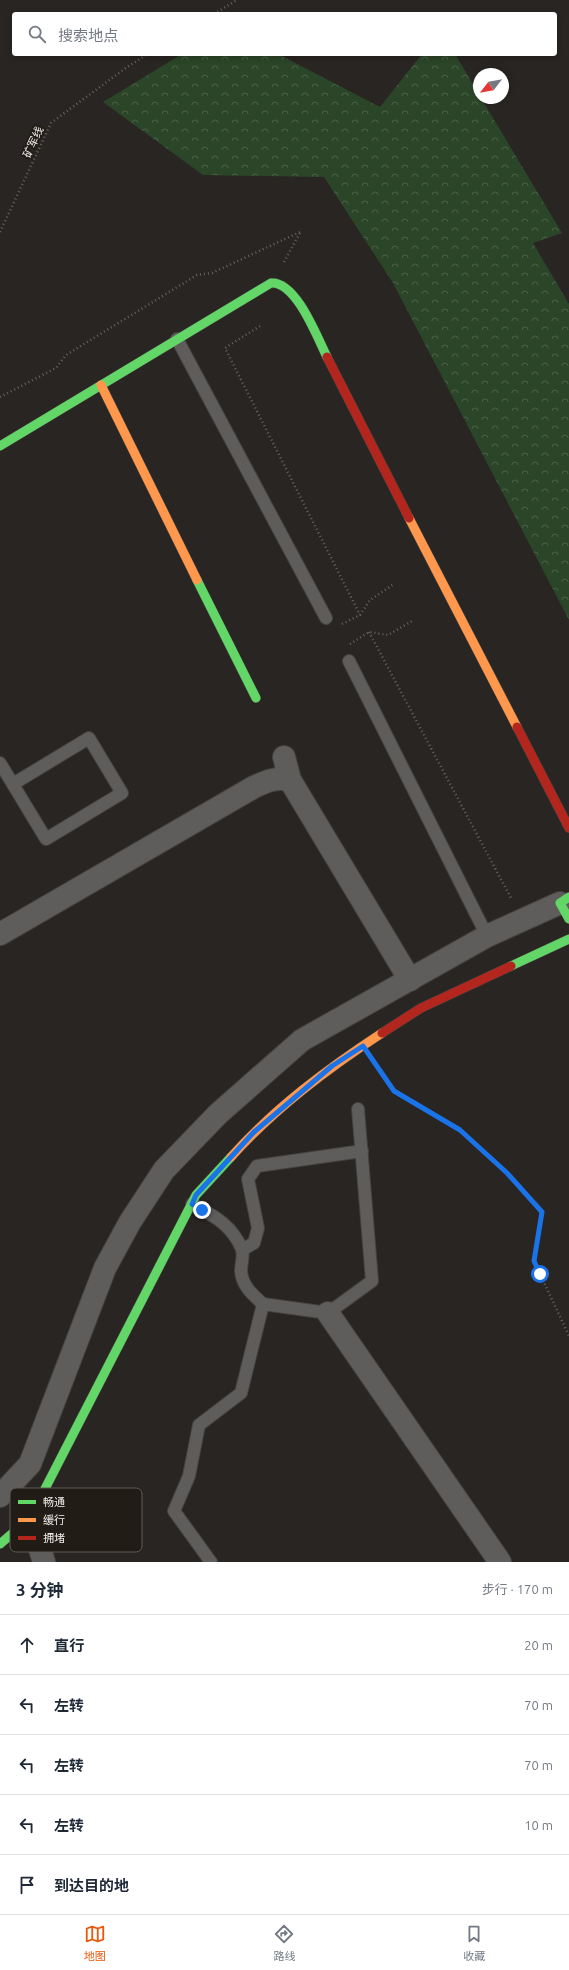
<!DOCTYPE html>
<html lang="zh">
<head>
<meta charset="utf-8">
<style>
  :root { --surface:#fff; --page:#f6f6f7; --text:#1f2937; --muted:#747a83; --line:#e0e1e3; --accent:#ea580c }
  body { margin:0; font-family:Ubuntu,"Noto Sans SC",sans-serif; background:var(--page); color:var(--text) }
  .compass { position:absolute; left:473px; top:68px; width:36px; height:36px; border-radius:50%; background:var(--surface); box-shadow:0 2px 6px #0003; rotate:239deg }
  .stop { position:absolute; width:12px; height:12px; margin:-9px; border:3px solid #1a73e8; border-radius:50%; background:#fff }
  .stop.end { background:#1a73e8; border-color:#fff; box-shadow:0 1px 4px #0008 }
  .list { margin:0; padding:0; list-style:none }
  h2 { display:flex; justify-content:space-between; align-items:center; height:52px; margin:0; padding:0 16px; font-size:17px }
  h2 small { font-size:13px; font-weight:400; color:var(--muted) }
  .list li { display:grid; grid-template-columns:26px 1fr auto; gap:12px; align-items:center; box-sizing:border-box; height:60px; padding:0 16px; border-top:1px solid var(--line) }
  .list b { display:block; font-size:15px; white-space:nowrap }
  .list em { font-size:13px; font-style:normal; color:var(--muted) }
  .icon { flex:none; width:22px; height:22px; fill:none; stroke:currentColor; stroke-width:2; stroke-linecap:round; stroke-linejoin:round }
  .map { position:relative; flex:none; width:569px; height:1562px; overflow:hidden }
  .search { position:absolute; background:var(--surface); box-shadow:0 2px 6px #0003; left:12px; right:12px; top:12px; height:44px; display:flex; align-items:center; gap:10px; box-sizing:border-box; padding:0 14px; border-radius:4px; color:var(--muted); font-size:15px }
  .sheet { height:352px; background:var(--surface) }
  nav { display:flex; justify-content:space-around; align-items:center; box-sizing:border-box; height:56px; border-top:1px solid var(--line); background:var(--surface); font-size:11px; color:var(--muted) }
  nav a { display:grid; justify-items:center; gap:2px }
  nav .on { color:var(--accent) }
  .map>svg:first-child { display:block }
  .forest { fill:url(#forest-crowns) }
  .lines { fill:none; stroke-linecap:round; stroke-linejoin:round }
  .lane-casing { stroke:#454341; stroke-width:14 }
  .street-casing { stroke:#454341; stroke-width:24 }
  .fast-casing { stroke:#454341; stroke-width:10 }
  .slow-casing { stroke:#454341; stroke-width:10 }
  .jam-casing { stroke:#454341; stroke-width:10 }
  .path { stroke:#666462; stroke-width:2.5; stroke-dasharray:1 3; stroke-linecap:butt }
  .lane { stroke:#5f5d5b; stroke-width:12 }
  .street { stroke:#5f5d5b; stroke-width:22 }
  .fast { stroke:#63d668; stroke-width:9 }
  .slow { stroke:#ff974d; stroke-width:9 }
  .jam { stroke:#b3261e; stroke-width:9 }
  .route { stroke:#1a73e8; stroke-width:5 }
  .labels { text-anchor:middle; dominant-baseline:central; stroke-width:4; stroke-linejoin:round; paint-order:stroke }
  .street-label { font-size:11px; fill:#f3efeb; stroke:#211c15 }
  .key { fill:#211c15; stroke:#605b55; stroke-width:1 }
  .key-label { font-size:11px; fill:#f3efeb }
</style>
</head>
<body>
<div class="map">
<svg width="569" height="1562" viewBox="0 0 569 1562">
  <defs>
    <pattern id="forest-crowns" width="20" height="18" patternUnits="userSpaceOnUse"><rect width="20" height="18" fill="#2b4528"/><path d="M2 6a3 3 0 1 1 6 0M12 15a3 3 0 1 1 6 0" fill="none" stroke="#4a6047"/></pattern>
  </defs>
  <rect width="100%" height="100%" fill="#282522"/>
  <path class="forest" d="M182,54h96l102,53 42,-53h33l24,40v4h2l81,135 -29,10 36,61v316l-176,-337 -69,-106 -121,-2 -100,-73z"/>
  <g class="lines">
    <g class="lane-casing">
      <g id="lane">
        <path d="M177,339l149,279"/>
        <path d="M349,661l138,275"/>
        <path d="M0,763l46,76 76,-46 -33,-55 -76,46"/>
        <path d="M192,1204c22,12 39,20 50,45 2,7 -1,15 -1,22 1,15 12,24 22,33"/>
        <path d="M242,1250l12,-7 4,-15 -10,-49 9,-13 105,-15"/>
        <path d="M211,1562l-37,-51 15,-35 10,-51 42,-32 22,-89 65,9 44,-32 -14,-172"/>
      </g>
    </g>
    <g class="street-casing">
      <g id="street">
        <path d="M284,757l6,23 120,200"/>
        <path d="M0,934l254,-147c13,-6 22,-10 36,-7"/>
        <path d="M328,1313l172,249"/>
        <path d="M0,1496l30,-32 75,-196 25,-46 34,-52 54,-56 84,-74 185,-104 73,-33"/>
        <path d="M30,1518l14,44"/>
      </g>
    </g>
    <g class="fast-casing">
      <g id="fast">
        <path d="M0,446l271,-163c25,-2 46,54 56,74"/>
        <path d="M197,580l59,118"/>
        <path d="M569,897l-9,6 9,16"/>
        <path d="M511,966l58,-27"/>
        <path d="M0,1544l30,-26 166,-323 35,-38"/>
      </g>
    </g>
    <g class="slow-casing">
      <g id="slow">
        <path d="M101,385l96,195"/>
        <path d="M409,518l108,209"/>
        <path d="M231,1157c44,-49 96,-88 151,-124"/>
      </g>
    </g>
    <g class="jam-casing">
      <g id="jam">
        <path d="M327,357l82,161"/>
        <path d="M517,727l52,101"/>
        <path d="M382,1033l39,-25 90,-42"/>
      </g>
    </g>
    <g class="path">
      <path d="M214,14l23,-14"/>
      <path d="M0,232l51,-109 76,-56 21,-13"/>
      <path d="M284,262l16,-29"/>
      <path d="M260,326l-35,22 135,267"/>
      <path d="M0,397l56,-29 10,-13 131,-80 15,-2 88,-41"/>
      <path d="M342,624l18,-9 10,-15 24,-16"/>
      <path d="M369,632l143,268"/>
      <path d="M350,644l19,-12 19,3 26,-15"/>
      <path d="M376,1064l18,27 66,39 47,43 35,39 -8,49 35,75"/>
    </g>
    <use href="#lane" class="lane"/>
    <use href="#street" class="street"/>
    <use href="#fast" class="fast"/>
    <use href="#slow" class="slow"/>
    <use href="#jam" class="jam"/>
  </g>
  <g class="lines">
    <path class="route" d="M202,1210l-10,-6 4,-9 58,-63 78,-66 31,-20 31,45 66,39 47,43 35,39 -8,49 6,13"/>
  </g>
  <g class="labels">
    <g class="street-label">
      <text transform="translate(33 142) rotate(-65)">矿军线</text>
    </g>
  </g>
  <rect x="10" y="1488" width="132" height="64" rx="6" class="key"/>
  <rect x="18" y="1500" width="18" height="4" fill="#63d668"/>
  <rect x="18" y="1518" width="18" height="4" fill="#ff974d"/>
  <rect x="18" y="1536" width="18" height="4" fill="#b3261e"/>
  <g class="key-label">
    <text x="43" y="1506">畅通</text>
    <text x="43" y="1524">缓行</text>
    <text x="43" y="1542">拥堵</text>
  </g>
</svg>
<svg class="compass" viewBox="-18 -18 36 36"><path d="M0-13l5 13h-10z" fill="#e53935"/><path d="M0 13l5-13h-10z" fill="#747a83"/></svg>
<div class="stop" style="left:540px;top:1274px"></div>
<div class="stop end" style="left:202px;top:1210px"></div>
<div class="search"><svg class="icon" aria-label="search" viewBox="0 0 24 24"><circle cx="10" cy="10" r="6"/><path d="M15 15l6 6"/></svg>搜索地点</div>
</div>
<section class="sheet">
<h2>3 分钟<small>步行 · 170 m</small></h2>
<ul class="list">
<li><svg class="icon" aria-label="ahead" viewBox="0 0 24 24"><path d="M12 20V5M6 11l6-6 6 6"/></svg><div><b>直行</b></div><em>20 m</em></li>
<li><svg class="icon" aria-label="left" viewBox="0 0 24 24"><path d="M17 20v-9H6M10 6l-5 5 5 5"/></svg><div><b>左转</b></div><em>70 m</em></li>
<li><svg class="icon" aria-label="left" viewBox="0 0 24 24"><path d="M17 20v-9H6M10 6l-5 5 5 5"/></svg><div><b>左转</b></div><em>70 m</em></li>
<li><svg class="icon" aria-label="left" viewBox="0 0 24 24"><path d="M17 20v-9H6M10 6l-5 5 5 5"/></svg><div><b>左转</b></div><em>10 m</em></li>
<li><svg class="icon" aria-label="arrive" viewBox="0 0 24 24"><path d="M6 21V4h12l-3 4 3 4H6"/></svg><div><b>到达目的地</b></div></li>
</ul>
</section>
<nav>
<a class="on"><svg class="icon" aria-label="map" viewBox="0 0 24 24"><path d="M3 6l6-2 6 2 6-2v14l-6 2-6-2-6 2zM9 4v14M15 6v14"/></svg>地图</a>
<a><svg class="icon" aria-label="directions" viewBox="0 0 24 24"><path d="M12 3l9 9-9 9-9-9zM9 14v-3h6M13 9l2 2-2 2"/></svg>路线</a>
<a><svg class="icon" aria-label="saved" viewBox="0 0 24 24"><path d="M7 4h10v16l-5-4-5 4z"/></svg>收藏</a>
</nav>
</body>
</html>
